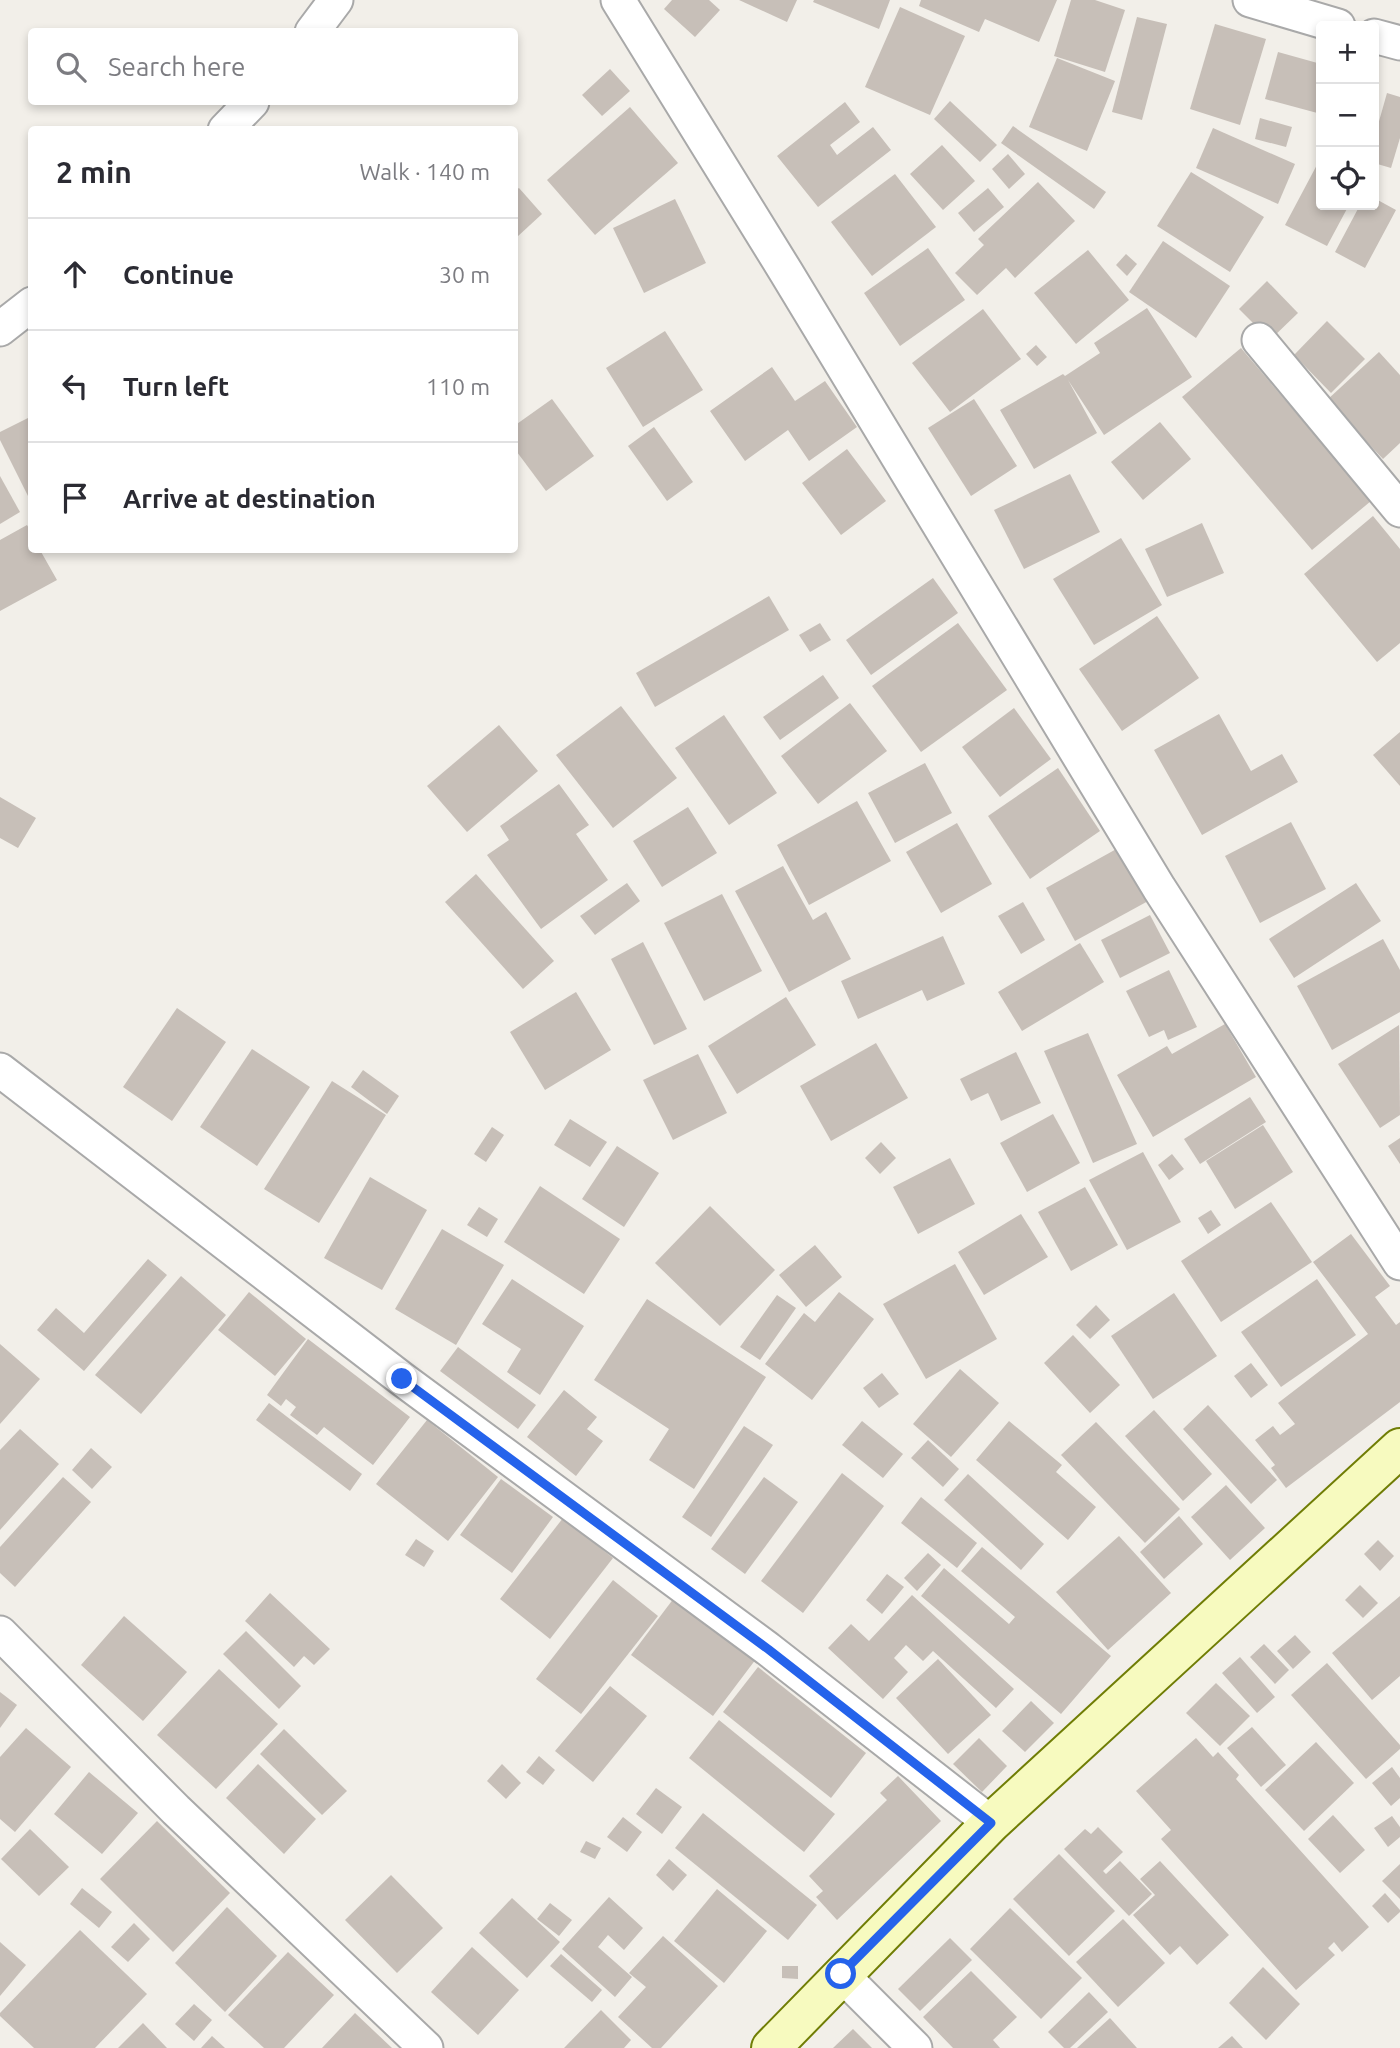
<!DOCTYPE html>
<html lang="en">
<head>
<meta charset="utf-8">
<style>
  :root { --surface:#fff; --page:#f7f7f7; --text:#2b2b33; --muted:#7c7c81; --line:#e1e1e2 }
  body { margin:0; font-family:Ubuntu,sans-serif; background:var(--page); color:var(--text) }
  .controls { position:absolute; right:21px; top:21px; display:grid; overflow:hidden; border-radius:7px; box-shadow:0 4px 10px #0003 }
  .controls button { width:63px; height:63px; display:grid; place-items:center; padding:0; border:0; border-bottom:2px solid var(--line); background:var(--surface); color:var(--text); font:35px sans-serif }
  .stop { position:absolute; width:21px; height:21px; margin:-16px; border:5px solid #2563eb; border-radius:50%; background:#fff }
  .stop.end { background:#2563eb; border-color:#fff; box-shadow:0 2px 7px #0008 }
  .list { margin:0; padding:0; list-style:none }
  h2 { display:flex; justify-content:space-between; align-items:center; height:91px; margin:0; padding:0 28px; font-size:30px }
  h2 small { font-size:23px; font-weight:400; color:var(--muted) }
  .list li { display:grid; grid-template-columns:46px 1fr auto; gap:21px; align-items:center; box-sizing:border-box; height:112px; padding:0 28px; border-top:2px solid var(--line) }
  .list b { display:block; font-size:26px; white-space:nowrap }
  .list em { font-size:23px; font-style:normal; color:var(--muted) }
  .icon { flex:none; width:38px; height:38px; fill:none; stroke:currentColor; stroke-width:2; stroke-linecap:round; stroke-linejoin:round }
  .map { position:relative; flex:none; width:1400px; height:2048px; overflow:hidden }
  .search { position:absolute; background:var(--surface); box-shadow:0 4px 10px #0003; left:28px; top:28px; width:490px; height:77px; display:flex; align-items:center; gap:18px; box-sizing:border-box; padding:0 24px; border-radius:7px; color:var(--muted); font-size:26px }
  .panel { position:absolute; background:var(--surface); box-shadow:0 4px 10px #0003; left:28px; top:126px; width:490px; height:427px; border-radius:7px }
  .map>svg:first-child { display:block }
  .building { fill:#c7bfb8 }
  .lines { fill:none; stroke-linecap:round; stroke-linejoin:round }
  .minor-casing { stroke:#a9a9a9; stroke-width:37 }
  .secondary-casing { stroke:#707d05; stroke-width:42 }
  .minor { stroke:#fff; stroke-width:33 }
  .secondary { stroke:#f7fabf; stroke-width:38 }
  .route { stroke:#2563eb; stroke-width:9 }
</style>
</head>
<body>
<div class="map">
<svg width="1400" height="2048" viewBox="0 0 1400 2048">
  <rect width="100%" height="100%" fill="#f2efe9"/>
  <g class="building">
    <path d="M672,0h37l11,10 -25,27 -31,-28z"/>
    <path d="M739,0h58l-10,22z"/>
    <path d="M814,0h76l-11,29 -66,-27z"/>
    <path d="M921,0h136l-18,42 -54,-23 -6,13 -60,-26z"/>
    <path d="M1071,0h24l30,10 -20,62 -51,-16z"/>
    <path d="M900,7l65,29 -35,79 -65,-28z"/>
    <path d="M1137,17l30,7 -25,96 -30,-8z"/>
    <path d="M1215,24l51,15 -26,86 -50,-16z"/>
    <path d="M1278,52l43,12v50l-56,-15z"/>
    <path d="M1057,58l58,23 -28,70 -58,-24z"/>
    <path d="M610,69l20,22 -28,25 -20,-21z"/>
    <path d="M1387,93l13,4v41l-9,30 -17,-5v-24z"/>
    <path d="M950,101l47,44 -17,17 -46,-43z"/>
    <path d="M845,102l15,20 -30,23 7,10 36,-28 18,23 -73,57 -41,-51z"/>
    <path d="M630,107l48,56 -83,72 -48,-55z"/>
    <path d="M1260,118l32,9 -6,20 -31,-8z"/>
    <path d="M1013,126l93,66 -12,17 -93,-66z"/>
    <path d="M1213,128l82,36 -17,40 -82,-36z"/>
    <path d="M942,145l33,36 -32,29 -33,-36z"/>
    <path d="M1008,154l17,20 -16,15 -17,-20z"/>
    <path d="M1319,161l2,1v43h28l-22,41 -42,-21z"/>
    <path d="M1191,172l73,45 -34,55 -73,-46z"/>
    <path d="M895,174l41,53 -64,49 -41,-54z"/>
    <path d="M1038,182l37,39 -60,57 -9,-10 -29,27 -22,-22 29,-28 -6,-6z"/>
    <path d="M519,188l23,26 -25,23 -3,-3v-43z"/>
    <path d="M988,188l16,19 -30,25 -16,-19z"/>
    <path d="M1374,198l22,12 -31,58 -30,-16 25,-47h14z"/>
    <path d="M675,199l31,64 -62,30 -31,-65z"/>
    <path d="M1163,241l67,45 -34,52 -67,-46z"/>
    <path d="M928,248l37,52 -65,46 -36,-53z"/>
    <path d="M1088,250l41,50 -53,44 -42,-51z"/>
    <path d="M1126,254l11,10 -10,12 -11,-11z"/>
    <path d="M1267,281l31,32 -28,27 -31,-31z"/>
    <path d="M1147,308l45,69 -88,58 -36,-55 29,53 -63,36 -34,-59 63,-36 2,2 35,-23 -6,-10z"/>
    <path d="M983,309l38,50 -71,53 -38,-49z"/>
    <path d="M1327,321l38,38 -34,34 -37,-38z"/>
    <path d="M665,331l38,59 -60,37 -37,-59z"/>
    <path d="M1036,345l11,12 -10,9 -11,-12z"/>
    <path d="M1241,348l130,153 -59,49 -130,-153z"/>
    <path d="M1379,352l21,23v68l-17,16 -56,-59z"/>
    <path d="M772,367l23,34 30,-20 32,46 -48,34 -21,-31 -43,31 -35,-50z"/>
    <path d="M552,399l42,57 -48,35 -32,-43v-22z"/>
    <path d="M974,399l43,67 -46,30 -43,-68z"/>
    <path d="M32,416v88l-32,-64v-8z"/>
    <path d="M1160,422l31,37 -48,41 -32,-38z"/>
    <path d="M654,427l39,55 -26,19 -39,-55z"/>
    <path d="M847,449l39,52 -45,34 -39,-52z"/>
    <path d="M1070,474l30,58 -76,37 -30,-59z"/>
    <path d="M0,476l20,36 -20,12z"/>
    <path d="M1373,516l27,33v94l-23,19 -73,-88z"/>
    <path d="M1202,523l22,50 -57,24 -22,-48z"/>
    <path d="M27,525l5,8v17h8l17,30 -57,31v-71z"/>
    <path d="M1121,538l41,67 -68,40 -41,-66z"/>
    <path d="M933,578l25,35 -87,62 -25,-35z"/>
    <path d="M769,596l20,34 -134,77 -19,-34z"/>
    <path d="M1157,616l42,62 -77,53 -43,-62z"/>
    <path d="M820,623l11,17 -21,12 -11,-17z"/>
    <path d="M958,623l49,67 -86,62 -49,-66z"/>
    <path d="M823,675l16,23 -59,42 -17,-23z"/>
    <path d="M850,703l37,48 -69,53 -37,-48z"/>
    <path d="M621,706l56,72 -64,50 -57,-73z"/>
    <path d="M1014,708l37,51 -51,38 -38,-50z"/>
    <path d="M1219,714l32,57 31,-17 16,28 -96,53 -48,-85z"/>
    <path d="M724,715l53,78 -48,32 -54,-77z"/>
    <path d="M499,725l39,46 -71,61 -40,-46z"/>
    <path d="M1400,732v54l-27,-31z"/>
    <path d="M925,763l27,50 -57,30 -27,-50z"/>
    <path d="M1058,768l42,63 -70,48 -42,-63z"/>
    <path d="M559,784l30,41 -13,9 32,46 -67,49 -54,-74 22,-15 -9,-14z"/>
    <path d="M0,797l36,21 -18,30 -18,-10z"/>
    <path d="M857,801l34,60 -82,44 -32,-60z"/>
    <path d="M688,807l29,46 -55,34 -29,-46z"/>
    <path d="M1291,822l35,67 -66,34 -35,-67z"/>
    <path d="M957,823l35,61 -51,29 -35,-61z"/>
    <path d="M1120,847l30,53 -75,41 -29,-53z"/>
    <path d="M783,866l30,54 13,-8 25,47 -62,33 -54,-101z"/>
    <path d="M476,874l78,87 -31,28 -78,-87z"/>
    <path d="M627,883l13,18 -45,34 -15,-19z"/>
    <path d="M1356,883l25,38 -87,57 -25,-39z"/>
    <path d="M722,894l40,77 -58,30 -40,-78z"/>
    <path d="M1023,902l22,38 -24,14 -23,-38z"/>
    <path d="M1150,915l20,38 -50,25 -19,-38z"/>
    <path d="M943,936l22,48 -38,17 -5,-11 -64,29 -17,-38z"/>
    <path d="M1383,939l17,31v42l-68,38 -35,-64z"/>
    <path d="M643,942l44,87 -33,16 -43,-86z"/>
    <path d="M1080,943l24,39 -82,49 -24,-39z"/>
    <path d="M1169,970l28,57 -29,13 -4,-10 -15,7 -23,-46z"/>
    <path d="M576,992l35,58 -66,40 -35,-58z"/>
    <path d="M786,997l30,48 -79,49 -29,-48z"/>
    <path d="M177,1008l49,34 -54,79 -49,-34z"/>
    <path d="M1225,1024l31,53 -103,60 -36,-62 50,-29 5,8z"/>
    <path d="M1399,1025l1,90 -20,13 -42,-64z"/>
    <path d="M1088,1033l49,111 -44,19 -49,-112z"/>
    <path d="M876,1043l32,55 -77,43 -31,-55z"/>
    <path d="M252,1049l58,38 -53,79 -57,-39z"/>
    <path d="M1016,1052l25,51 -40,18 -13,-28 -17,8 -11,-22z"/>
    <path d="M698,1054l29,59 -54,27 -30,-60z"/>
    <path d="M363,1070l36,26 -12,18 -36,-27z"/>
    <path d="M332,1081l54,34 -67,108 -55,-34z"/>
    <path d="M1250,1097l16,25 -66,42 -16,-25z"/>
    <path d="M1053,1114l27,49 -53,29 -27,-49z"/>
    <path d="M570,1119l37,23 -17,25 -36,-22z"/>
    <path d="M1263,1125l30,47 -58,37 -29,-48z"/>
    <path d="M492,1127l12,8 -18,27 -12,-8z"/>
    <path d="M1400,1138v26l-12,-18z"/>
    <path d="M881,1142l15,16 -16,16 -15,-16z"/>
    <path d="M617,1146l42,27 -35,54 -42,-28z"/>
    <path d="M1143,1152l38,70 -54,28 -38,-70z"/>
    <path d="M1172,1154l12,15 -15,11 -11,-15z"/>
    <path d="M950,1158l25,46 -57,30 -25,-47z"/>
    <path d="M370,1177l57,33 -45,80 -58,-32z"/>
    <path d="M540,1186l80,53 -36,55 -80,-52z"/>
    <path d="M1085,1187l33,58 -47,26 -33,-59z"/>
    <path d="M1271,1202l41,60 -91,60 -40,-61z"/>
    <path d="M710,1206l65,64 -55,56 -65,-63z"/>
    <path d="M479,1207l19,12 -11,18 -20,-12z"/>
    <path d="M1211,1210l10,15 -13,9 -10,-16z"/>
    <path d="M1021,1214l27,43 -64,38 -26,-43z"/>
    <path d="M442,1229l62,36 -48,80 -61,-36z"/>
    <path d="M1351,1234l39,52 -15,11 21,28 4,-3v80l-114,86 -15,-20 4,-3 -20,-25 18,-14 7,9 15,-11 -17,-21 90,-69 -55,-72z"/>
    <path d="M815,1245l27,32 -36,30 -27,-32z"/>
    <path d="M148,1259l19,16 -83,96 -47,-41 19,-22 28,25z"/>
    <path d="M955,1264l42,75 -71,40 -43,-75z"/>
    <path d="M181,1276l45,39 -85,99 -46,-39z"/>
    <path d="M512,1279l72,47 -44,69 -33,-23 14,-23 -39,-25z"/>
    <path d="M1317,1279l39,56 -75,52 -40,-55z"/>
    <path d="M249,1292l57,47 -31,37 -57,-46z"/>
    <path d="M839,1292l35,27 -62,81 -47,-36 39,-51 11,9z"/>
    <path d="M1174,1293l43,63 -64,43 -42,-63z"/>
    <path d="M777,1295l19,13 -36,52 -20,-13z"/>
    <path d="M647,1299l119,78 -72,112 -45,-29 20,-31 -75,-49z"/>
    <path d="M1096,1305l14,15 -20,19 -14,-14z"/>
    <path d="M1073,1335l47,50 -30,28 -46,-50z"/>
    <path d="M308,1339l102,78 -37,48 -49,-38 -7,8 -27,-20 6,-8 -10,-8 -5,7 -14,-11z"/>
    <path d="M0,1344l40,35 -40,45z"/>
    <path d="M458,1347l78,58 -18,24 -78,-58z"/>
    <path d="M1251,1363l17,22 -17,13 -17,-22z"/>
    <path d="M960,1369l39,34 -48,54 -38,-33z"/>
    <path d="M882,1373l17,21 -20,14 -16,-20z"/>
    <path d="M564,1390l33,27 -10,12 16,12 -27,35 -49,-39z"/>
    <path d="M269,1403l93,71 -12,17 -94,-71z"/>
    <path d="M1208,1405l69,75 -26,24 -68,-75z"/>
    <path d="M1154,1410l58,64 -29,27 -58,-65z"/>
    <path d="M427,1420l71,57 -50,64 -72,-57z"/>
    <path d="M862,1421l41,33 -20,24 -41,-33z"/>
    <path d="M1009,1421l53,44 -6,7 40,35 -28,33 -92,-80z"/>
    <path d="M1096,1422l84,87 -35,34 -84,-88z"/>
    <path d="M744,1426l29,19 -62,92 -29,-20z"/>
    <path d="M20,1429l39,35 -59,66v-80z"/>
    <path d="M928,1440l31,29 -16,18 -32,-29z"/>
    <path d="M91,1448l21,19 -20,22 -20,-19z"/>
    <path d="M842,1473l42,33 -81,107 -42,-32z"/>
    <path d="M968,1474l76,70 -23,26 -77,-70z"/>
    <path d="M63,1477l28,25 -76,85 -15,-14v-26z"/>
    <path d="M764,1477l34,25 -53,72 -34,-25z"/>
    <path d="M501,1479l52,38 -41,56 -52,-38z"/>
    <path d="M1226,1485l39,43 -35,32 -39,-43z"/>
    <path d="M921,1497l56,46 -20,25 -56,-45z"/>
    <path d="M1179,1516l24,28 -39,35 -24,-27z"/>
    <path d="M563,1518l50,40 -63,81 -50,-40z"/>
    <path d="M1119,1536l52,57 -63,57 -52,-58z"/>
    <path d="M416,1539l18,12 -10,16 -19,-12z"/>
    <path d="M1378,1540l16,16 -14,15 -16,-17z"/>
    <path d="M982,1547l129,109 -50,58 -140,-118 23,-28 65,56 6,-7 -54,-46z"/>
    <path d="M928,1553l13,12 -24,26 -13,-13z"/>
    <path d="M887,1574l17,13 -22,27 -16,-14z"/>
    <path d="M613,1580l45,36 -77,98 -45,-35z"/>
    <path d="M1360,1585l18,18 -15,15 -18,-18z"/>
    <path d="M270,1593l60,56 -16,16 -10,-9 -10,11 -49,-46z"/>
    <path d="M912,1595l102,94 -18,19 -63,-57 -10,10 -17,-16 -12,13 14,14 -25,27 -55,-51 23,-24 18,17z"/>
    <path d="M1400,1596v80l-28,24 -40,-47z"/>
    <path d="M674,1598l82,61 -43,57 -82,-61z"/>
    <path d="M124,1616l63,56 -44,49 -62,-56z"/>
    <path d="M246,1631l55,55 -22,23 -56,-55z"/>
    <path d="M1295,1635l16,17 -18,17 -16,-18z"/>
    <path d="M1264,1644l25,26 -14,14 -25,-27z"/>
    <path d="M1240,1657l35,40 -18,16 -35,-40z"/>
    <path d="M938,1659l53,56 -43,39 -52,-56z"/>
    <path d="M1327,1663l73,82v4l-34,30 -75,-84z"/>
    <path d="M758,1667l108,86 -35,45 -108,-86z"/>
    <path d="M219,1669l59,55 -62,65 -59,-54z"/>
    <path d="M1216,1683l34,33 -30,30 -34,-33z"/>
    <path d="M610,1686l37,30 -54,66 -38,-31z"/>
    <path d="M0,1692l17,13 -17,23z"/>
    <path d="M1031,1701l23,22 -29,29 -23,-21z"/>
    <path d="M719,1720l116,94 -31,38 -115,-94z"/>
    <path d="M1252,1727l34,38 -25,22 -34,-39z"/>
    <path d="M26,1728l45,39 -56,65 -15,-13v-62z"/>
    <path d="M284,1729l63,62 -25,24 -62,-61z"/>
    <path d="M979,1738l28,28 -25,26 -29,-28z"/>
    <path d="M1196,1738l17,19 5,-5 21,23 -3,4 133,148 -27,25 -8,-10 -6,6 7,7 -39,35 -135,-151 10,-9 -35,-39z"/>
    <path d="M1316,1742l38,41 -50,48 -39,-41z"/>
    <path d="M539,1756l16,14 -12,15 -17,-13z"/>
    <path d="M258,1764l58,55 -32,35 -58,-56z"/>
    <path d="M502,1764l19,19 -15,16 -19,-18z"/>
    <path d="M1392,1767l8,11v20l-9,8 -19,-23z"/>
    <path d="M89,1772l49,41 -36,41 -48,-40z"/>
    <path d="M898,1776l43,45 -104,99 -21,-23 7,-6 -14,-15 78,-76 -7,-7z"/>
    <path d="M656,1788l26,19 -20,27 -26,-20z"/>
    <path d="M703,1813l114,92 -29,35 -113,-92z"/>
    <path d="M1333,1815l32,35 -25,23 -32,-34z"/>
    <path d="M1392,1816l8,11v10l-12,10 -14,-19z"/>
    <path d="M623,1817l19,15 -15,20 -20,-15z"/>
    <path d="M157,1821l73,72 -57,59 -73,-73z"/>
    <path d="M1098,1827l25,25 -20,19 3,3 14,-13 32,33 -23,22 -65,-67 21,-20 6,5z"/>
    <path d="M30,1829l39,38 -30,29 -38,-37z"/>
    <path d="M586,1841l15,7 -6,11 -15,-7z"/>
    <path d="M1059,1854l56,57 -46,45 -56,-57z"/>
    <path d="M669,1859l18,16 -14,16 -17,-16z"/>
    <path d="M1160,1861l69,74 -32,30 -17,-19 -10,9 -37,-40 22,-20 -15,-16z"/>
    <path d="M1400,1864v35l-18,-18z"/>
    <path d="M391,1875l52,53 -46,45 -52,-53z"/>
    <path d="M82,1888l30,24 -13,16 -29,-24z"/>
    <path d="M717,1889l50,42 -43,52 -50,-42z"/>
    <path d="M1385,1893l15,17v2l-12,11 -16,-17z"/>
    <path d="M609,1897l34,31 -19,22 -16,-15 -10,12 34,30 -17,20 -53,-48z"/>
    <path d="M512,1898l48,44 -33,36 -48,-45z"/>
    <path d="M550,1903l22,17 -13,16 -22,-17z"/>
    <path d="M227,1907l50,49 -52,56 -50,-49z"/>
    <path d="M1010,1908l72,70 -41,41 -71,-70z"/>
    <path d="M1123,1919l42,44 -47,44 -42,-45z"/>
    <path d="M134,1923l16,16 -22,23 -17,-15z"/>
    <path d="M80,1930l67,64 -52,54h-61l-34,-32v-3z"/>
    <path d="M663,1936l55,50 -57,62h-9l-34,-31 28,-30 -17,-14z"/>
    <path d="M950,1938l22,22 -52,51 -22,-22z"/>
    <path d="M0,1942l26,23 -26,31z"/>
    <path d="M472,1947l47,43 -41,45 -47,-43z"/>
    <path d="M288,1952l46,43 -50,53h-20l-36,-33z"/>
    <path d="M561,1954l41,36 -10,12 -42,-36z"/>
    <path d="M782,1966h16v13l-16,-1z"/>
    <path d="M1263,1967l37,37 -34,36 -37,-37z"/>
    <path d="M971,1971l46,46 -24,23 7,8h-47l-30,-31z"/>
    <path d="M1089,1992l19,20 -38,36h-6l-16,-16z"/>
    <path d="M194,2004l18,16 -18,21 -19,-17z"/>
    <path d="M601,2010l30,30 -7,8h-60z"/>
    <path d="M355,2013l37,35h-70z"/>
    <path d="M1110,2018l27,30h-60z"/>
    <path d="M143,2023l24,25h-49z"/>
    <path d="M853,2029l19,19h-39z"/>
    <path d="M212,2036l13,12h-24z"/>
    <path d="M1232,2036l11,12h-25z"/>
  </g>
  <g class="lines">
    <g class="minor-casing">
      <g id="minor">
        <path d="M618,0l168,272 373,616 241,375"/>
        <path d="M1250,0l88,26"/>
        <path d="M312,32l24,-32"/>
        <path d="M1374,36l26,7"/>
        <path d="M225,130l27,-28"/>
        <path d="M0,329l32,-25"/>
        <path d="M1259,340l141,170"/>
        <path d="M0,1070l402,309 366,270 223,174"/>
        <path d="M0,1633l176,177 250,238"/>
        <path d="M841,1974l74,74"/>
      </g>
    </g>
    <g class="secondary-casing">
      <path id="secondary" d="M771,2048l220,-225 409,-375"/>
    </g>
    <use href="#minor" class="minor"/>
    <use href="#secondary" class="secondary"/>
  </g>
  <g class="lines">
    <path class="route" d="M402,1379l366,270 223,174 -150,151"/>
  </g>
</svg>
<div class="controls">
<button>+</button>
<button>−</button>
<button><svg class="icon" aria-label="locate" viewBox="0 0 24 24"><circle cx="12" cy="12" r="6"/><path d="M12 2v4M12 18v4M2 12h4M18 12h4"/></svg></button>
</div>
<div class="stop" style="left:841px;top:1974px"></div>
<div class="stop end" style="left:402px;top:1379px"></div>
<div class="search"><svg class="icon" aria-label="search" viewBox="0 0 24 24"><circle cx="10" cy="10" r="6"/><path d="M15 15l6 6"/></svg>Search here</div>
<section class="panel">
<h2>2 min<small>Walk · 140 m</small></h2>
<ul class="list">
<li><svg class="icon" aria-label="ahead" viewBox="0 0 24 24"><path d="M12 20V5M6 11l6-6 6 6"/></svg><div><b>Continue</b></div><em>30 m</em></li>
<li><svg class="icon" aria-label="left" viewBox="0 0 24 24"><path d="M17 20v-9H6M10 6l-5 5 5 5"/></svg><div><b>Turn left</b></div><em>110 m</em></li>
<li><svg class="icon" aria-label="arrive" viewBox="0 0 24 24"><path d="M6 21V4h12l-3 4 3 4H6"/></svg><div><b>Arrive at destination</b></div></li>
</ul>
</section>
</div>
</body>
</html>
